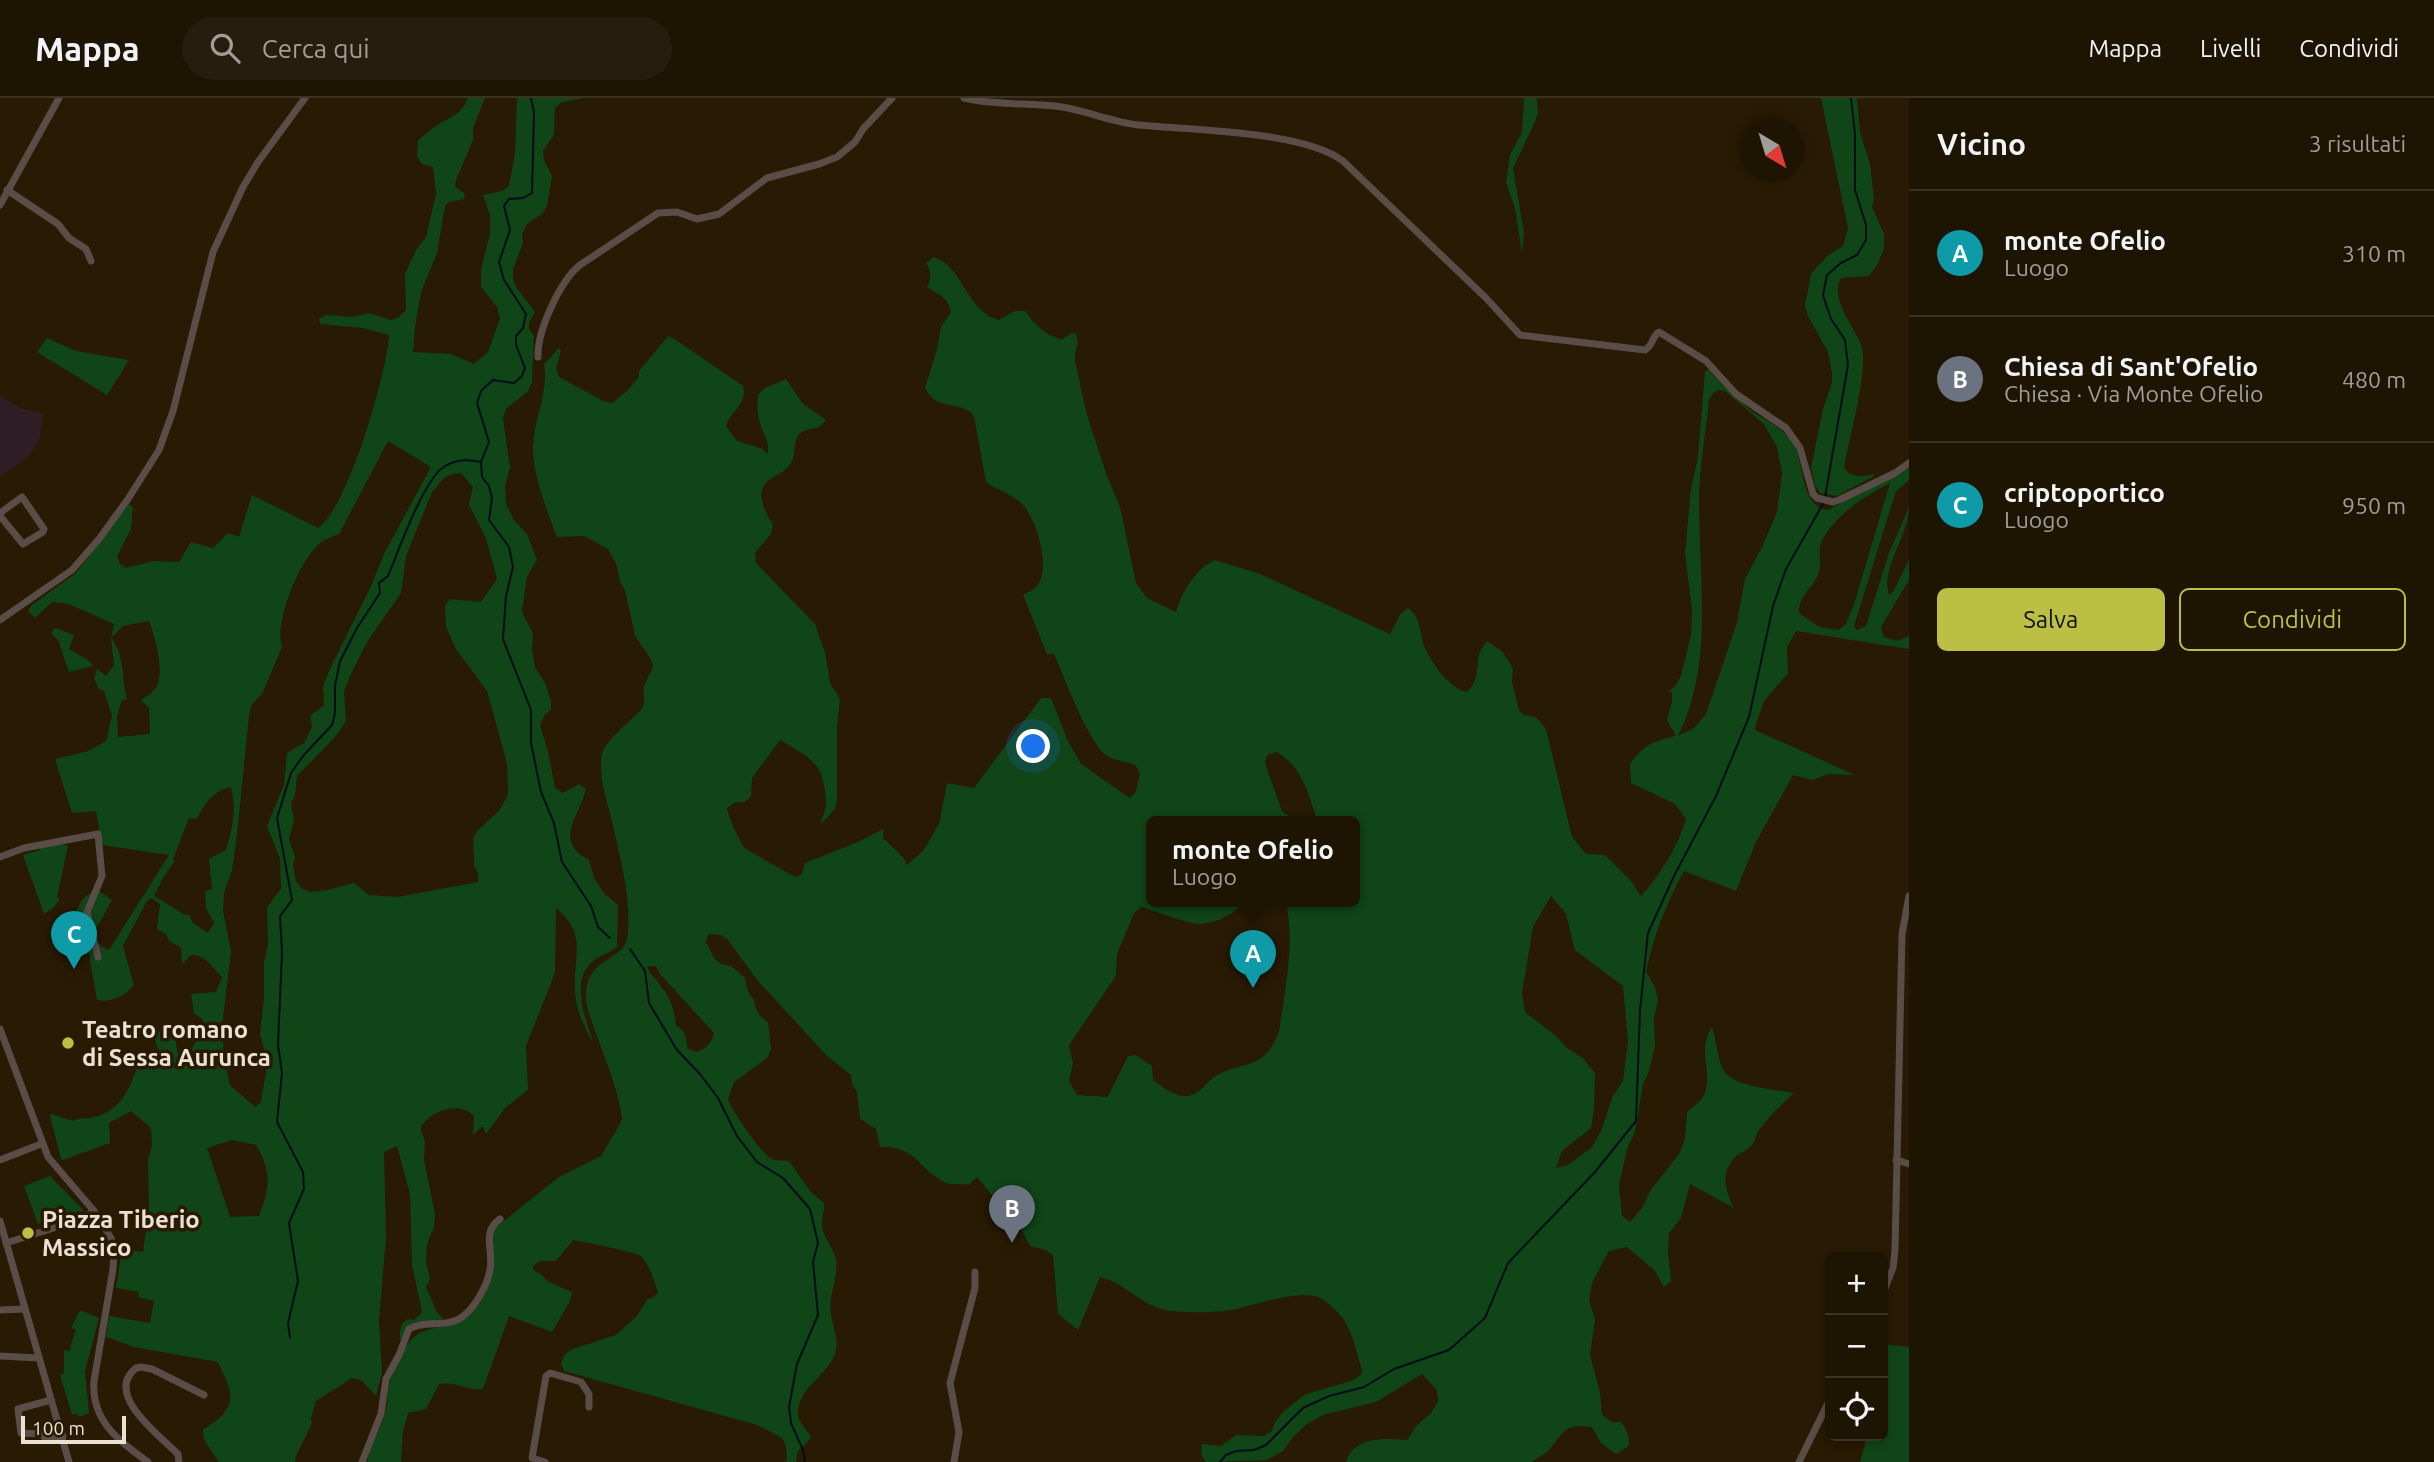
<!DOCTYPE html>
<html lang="it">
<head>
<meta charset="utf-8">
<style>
  :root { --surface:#1e1402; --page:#261d0c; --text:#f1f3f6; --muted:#a19e99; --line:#3c3324; --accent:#bbc044 }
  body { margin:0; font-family:Ubuntu,sans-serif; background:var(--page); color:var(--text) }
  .controls { position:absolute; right:21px; bottom:21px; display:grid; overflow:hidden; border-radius:10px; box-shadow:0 4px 10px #0003 }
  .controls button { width:63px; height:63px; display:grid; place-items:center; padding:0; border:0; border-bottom:2px solid var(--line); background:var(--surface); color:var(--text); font:35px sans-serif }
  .compass { position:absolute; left:1741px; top:21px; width:63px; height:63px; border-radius:50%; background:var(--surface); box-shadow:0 4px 10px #0003; rotate:142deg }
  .scale { position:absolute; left:21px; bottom:18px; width:105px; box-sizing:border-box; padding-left:7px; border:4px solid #ebe1d3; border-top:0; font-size:19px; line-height:24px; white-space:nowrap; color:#ebe1d3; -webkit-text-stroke:5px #281a03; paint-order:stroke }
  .you { position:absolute; left:1034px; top:649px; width:24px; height:24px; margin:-18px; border:5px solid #fff; border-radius:50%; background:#1a73e8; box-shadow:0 0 0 10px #1a73e833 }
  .badge { display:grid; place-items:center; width:46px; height:46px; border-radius:50%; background:var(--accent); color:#fff; font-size:23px; font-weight:700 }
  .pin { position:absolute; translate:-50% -58px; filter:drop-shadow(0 2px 4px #0008) }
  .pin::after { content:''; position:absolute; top:37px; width:24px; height:21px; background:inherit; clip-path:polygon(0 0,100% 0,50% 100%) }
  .popup { position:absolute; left:1146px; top:718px; width:214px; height:91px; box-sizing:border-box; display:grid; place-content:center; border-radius:10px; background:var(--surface); filter:drop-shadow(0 2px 5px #0005); font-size:23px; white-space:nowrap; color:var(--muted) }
  .popup b { font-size:26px; color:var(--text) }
  .popup::after { content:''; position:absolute; left:50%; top:100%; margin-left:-14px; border:14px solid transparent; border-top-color:var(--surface) }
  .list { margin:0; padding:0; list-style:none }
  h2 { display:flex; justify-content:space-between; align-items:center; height:91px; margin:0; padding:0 28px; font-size:30px }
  h2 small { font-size:23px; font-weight:400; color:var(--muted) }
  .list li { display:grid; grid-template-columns:46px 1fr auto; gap:21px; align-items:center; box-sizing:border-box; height:126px; padding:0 28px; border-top:2px solid var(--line) }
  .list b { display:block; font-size:26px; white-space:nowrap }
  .list p { margin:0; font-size:23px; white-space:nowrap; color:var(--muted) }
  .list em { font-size:23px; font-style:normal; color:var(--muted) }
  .actions { display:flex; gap:14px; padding:21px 28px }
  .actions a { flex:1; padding:16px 0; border:2px solid var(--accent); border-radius:10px; text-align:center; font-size:24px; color:var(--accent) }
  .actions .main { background:var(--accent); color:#111 }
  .icon { flex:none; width:38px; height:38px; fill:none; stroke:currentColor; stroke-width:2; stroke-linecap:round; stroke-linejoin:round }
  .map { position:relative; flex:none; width:1909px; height:1364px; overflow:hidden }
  header { display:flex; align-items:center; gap:42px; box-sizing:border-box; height:98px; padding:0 35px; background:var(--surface); border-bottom:2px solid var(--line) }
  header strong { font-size:33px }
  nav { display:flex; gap:38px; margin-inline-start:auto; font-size:24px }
  .search { width:490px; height:63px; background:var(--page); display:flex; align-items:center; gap:18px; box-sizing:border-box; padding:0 24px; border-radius:38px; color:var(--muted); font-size:26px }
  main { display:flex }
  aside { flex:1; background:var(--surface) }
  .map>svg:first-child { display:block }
  .industrial { fill:#2f1e26 }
  .green { fill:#104517; fill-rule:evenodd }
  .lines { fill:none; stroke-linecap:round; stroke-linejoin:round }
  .stream { stroke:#000e1b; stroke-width:2 }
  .minor { stroke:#5a4d48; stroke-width:7 }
  .poi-dot { fill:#bbc044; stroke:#281a03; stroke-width:2.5 }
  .labels { text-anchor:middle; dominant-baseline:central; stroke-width:7; stroke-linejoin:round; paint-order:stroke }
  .poi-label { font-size:24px; font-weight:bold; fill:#ebe1d3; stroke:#281a03; text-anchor:start }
</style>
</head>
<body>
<header>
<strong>Mappa</strong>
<div class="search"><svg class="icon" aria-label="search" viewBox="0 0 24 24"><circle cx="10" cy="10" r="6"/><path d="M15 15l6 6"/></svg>Cerca qui</div>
<nav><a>Mappa</a><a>Livelli</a><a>Condividi</a></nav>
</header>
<main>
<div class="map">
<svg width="1909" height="1364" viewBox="0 0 1909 1364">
  <rect width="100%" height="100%" fill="#281a03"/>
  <path class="industrial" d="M0,298l20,12 23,6 -3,24 -12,19 -28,20z"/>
  <g class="green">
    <path d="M468,0h17l-12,30v12l-17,40 -1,7 10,7 -1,5 -15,3 -4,4 -8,47 -16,39 -6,35 -2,25 38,2 23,10 14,-12 12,-34 -3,-11 -16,-20v-18l9,-35v-19l-7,-20 19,-4 7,-5 6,-33 2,-55h67l-22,4 -7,6 -1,27 -11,16 1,9 8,16 -5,30 -5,8 -15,10 -5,10 1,9 -10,26v10l3,8 19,25 -6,10v7l5,7 -2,46 -4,9 -22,18 -3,9 7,50 -5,18 1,18 8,16 13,14 10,26 -10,16 -5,36 11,21 -1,16 3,18 10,16 6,17v10l-7,6 -4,9 8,26 7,37 8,5 16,-9 7,5c-8,31 -33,51 3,71l5,18 10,15 14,12 -1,42c-7,6 -17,8 -24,14 -23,19 -8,57 0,80l-3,-3c-7,-15 -15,-31 -15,-48 -2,-36 13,-55 -19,-82l-1,65 -29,73 2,44 -22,17 -20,27 -3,-7h-2l-8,8 1,-19c-16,-16 -43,-5 -54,12l5,13 -1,18 11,55 -1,13 -7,17 -1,18 4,17 -4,8 11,25 6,7 -34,7 -9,15c0,-9 -1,-17 8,-22l6,1 8,-8 -10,-47 -2,-71 -13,-48 -13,6 2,85 -7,84 3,52 -6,23 -15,-16 -9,-2 -36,23 -5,18 1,4 -16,33 -1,6h-76l-15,-22 -1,-11c12,-6 29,-19 27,-34 0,-10 -8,-23 -12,-33l-84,-15 -28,-10 3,-21 41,7 4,-22 -16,-4 1,-5 -23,-4 6,-39 21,3 6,-44 -1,-49 4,-14 -1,-17 -20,-17 -22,12 1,20 -47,17 -2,-1 -11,-43 1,-2 22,7c7,-4 14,-2 22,-4 27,-7 35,-30 44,-54l-1,-3 21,-9 -8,-22 14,4 11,6c0,13 2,20 13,26l4,-19 11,-16 -1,-10 -9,-7 -3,-19 25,-2 6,-15c-10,-9 -16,-23 -31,-22l-9,9 -1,-16 -12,-7 -3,-7 -9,-5 3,-25 -9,-6 -4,3 -24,45 11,40c-11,10 -22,17 -37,14l-10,-58 -6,-13 -11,9c5,-19 6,-43 28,-48l14,10 -19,34 4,10 12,6 60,-95 -67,-10 -6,-34 -24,2 -17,-54 33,-8 18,-10 6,-25 -8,-25 -5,-2 -5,-11 3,-9 9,7 8,-11 -3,-27 3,-14 -45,-20 -17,-2 -17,16 -7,-7 4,-6 44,-32 53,-69 4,3 -2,22 -14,27 3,8 6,4 27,-7 26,1 12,-20 22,6 15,-15 11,4 13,-42 66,33c30,-20 69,-155 71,-193l-26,-7 -43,-4 -1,-5 7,-4 26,2 17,-4 22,7 8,-3 7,-7 -1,-36 11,-24 10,-13 10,-43 -3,-27 -11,-3 -5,-7 1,-17c8,-6 16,-14 25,-18 13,-8 19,-9 25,-24zM388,343l43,26 -46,85 -14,34 -41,83 -7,17 1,19 -14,11 2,11 -8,16 -17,10 -3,32 -17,41 13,33 1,30 -14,18 1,37 -4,18v36l-4,37 5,17 1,20 -5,30 -6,5 -25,-22 -6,-28 -2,-31 9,-75 -8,-40 1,-18 8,-22 6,-45 11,-111 3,-11 10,-10 20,-47c-8,-26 17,-85 37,-103 6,-5 13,-7 20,-10zM461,375l12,14 -4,18 17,33 11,41 -16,23 -31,-3 -5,7 1,21 10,22 31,42 20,72 1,32 -9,16 -21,19 -5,8 1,27 4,8v9l-81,15 -28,-2 -15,-12 -26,7 -18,2 -9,-4 -5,-7 -3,-15 2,-9 -6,-18 5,-18 -3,-18 4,-8 2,-19 39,-40 10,-15 -2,-30 7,-17 16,-32 34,-49 5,-37 26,-64 12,-14 8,-4zM149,523c6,15 17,55 6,68 -3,4 -9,8 -14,11l8,8 1,26 -32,3 -1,-22 5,-15h5c-6,-22 -1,-43 -16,-62l12,-12zM231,689c6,22 1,43 -5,63l-17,9 3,30 -7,2 1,17 8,15 -6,10 -15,-10 -4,-8h-4l-31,-19 10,-20 11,-15 -2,-2 16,-41 8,1c8,-16 16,-28 34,-32zM232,1042l24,5c16,27 14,42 3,71l-29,1 -23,-69z"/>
    <path d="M1524,0h13l1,15 -3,9 -22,46 11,65 -2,21 -7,-46 -9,-25 4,-28 12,-23z"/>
    <path d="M1821,0h36l3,34 10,32 4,34 -2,9 12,27v15l-7,16 -8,11 -28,2c-12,22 15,49 21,70 6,24 -13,92 -18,119 7,12 18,10 30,7v2l-37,20 -17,-3 -5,-8 -4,-17 12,-59 9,-26v-10l-4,-21 -20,-36 -3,-10 6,-32 16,-18 16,-10 5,-18z"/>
    <path d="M934,159c30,10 32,55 65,63l16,-9h10c11,15 19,22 36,29l11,-7 4,1 2,9 -3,9v9l12,54 19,58 14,34 16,76 11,15 29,14c6,-20 20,-44 39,-52l45,14 130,60 11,-21 7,-5c14,10 11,26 17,40 8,17 24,40 42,44 18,-18 3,-32 20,-51l15,10 11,17 -1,14 7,28 5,5 12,2 10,12 26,108 14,17 19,1 26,26 10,15c20,-22 36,-48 45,-77l-11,-15 -44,-21 -1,-19c15,-20 22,-22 46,-28l-9,-16 5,-18v-9l-3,-2 7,-6 5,-9 10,-41 1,-25 -7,-56 6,-66 7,-31 7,-86 4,-1c13,15 29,30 44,42 14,10 28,14 39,29 13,18 7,66 36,69l81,-44v14l-13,11 -42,135 3,4 9,-4 23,-73 20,-46c0,28 -29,62 -20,88l4,-3 16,-32v20l-28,47 3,10 12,4 13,-5v13l-113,-18 -9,16 1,26 -24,28 -9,26v3l100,45 -26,-1 -17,6 -19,-5 -37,67 -20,49 -52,-20c-18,33 -30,64 -38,101l9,15 3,13 -4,18 1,28 -7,28 -5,10 -8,48 -8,17 -8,36 3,31 8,6 12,-14 8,-17 29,-37 6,-15 2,-27c5,-5 14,-10 17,-17 10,-21 -8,-44 8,-68 5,14 5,32 12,44 10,16 54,19 70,22 -13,12 -25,23 -35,37 -3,4 -3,10 -7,15 -4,6 -12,7 -17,12 -15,16 -10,34 -1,51l-44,-24 -9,34 -12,15 -1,18 3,30 -7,6 -10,-17 -27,-23 -18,4 -17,32 -3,18 6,18 -5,37 10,36 2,23 10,7h9c6,7 8,14 8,24l-13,8 -15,-11 -9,-16c-27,-3 -26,2 -42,22 -4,5 -12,8 -18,13h-186c8,-26 39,-24 61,-22l10,-15 14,-12 7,-12 -1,-11 -15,-16 -46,28 -53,13 -16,9 -13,12 -11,15 -16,9 -61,2 -5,-8 1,-10 19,2 15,-11 28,1 8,-5 3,-9 9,-11 22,-17 45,-13 10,-6 1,-5c-5,-15 -9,-37 -18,-50 -6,-8 -15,-17 -24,-22 -20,-10 -67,8 -89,12 -19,3 -40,3 -59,1 -30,-3 -44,-27 -72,-34l-22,53 -20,-16 -5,-59 -7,-5 -16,-4 -11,-21 -9,4 -7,-20 -26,-32 -8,8c-9,-2 -19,1 -27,-4 -26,-15 -26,-35 -62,-34l-4,-18 -16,-10 -3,-27 -5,-8 -1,-9 -24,-19 -69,-75 -30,-41 -7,-5 -13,-1 -2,8 8,16 7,6 10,2 14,12 3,14 6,8 2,9 5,8 7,5 3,27 -4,9 -33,24 -6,18c5,12 33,54 44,59 4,2 11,1 17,2l21,30 14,12c1,8 -3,14 -2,21 0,12 11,23 14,35 3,19 -8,35 -5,54 1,12 8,25 5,37 -6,26 -39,36 -38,65 1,9 10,15 13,23l-13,13 -2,11h-13l4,-1 -1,-15 -4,-8 -25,-13 -193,-54 -3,-8 4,-9 8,-5 43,-14 21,-19 10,-16 8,-4 3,-4c-4,-11 -8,-26 -16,-35 -4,-5 -58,-15 -69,-17l-17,21h-16l-7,5v4l8,4 6,7 25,11 -2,9 -18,31 -43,-16 -26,73c-15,2 -28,-8 -44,-5l-13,25 -18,4 -5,18 -2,31h-34c3,-17 12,-29 17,-45 3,-8 3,-18 4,-27 4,-18 14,-46 30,-56 16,-10 39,-5 54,-21 29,-30 11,-57 24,-86l63,-50 42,-21 19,-32 2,-6c-4,-30 -17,-59 -27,-87 -3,-10 -8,-20 -9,-31 -2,-47 40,-35 42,-67 3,-39 -9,-79 -17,-116 -5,-19 -13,-43 -9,-63 2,-12 29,-34 38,-43 8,-9 2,-15 4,-25 2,-6 7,-13 9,-19l-2,-8 -16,-23 -10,-46 -5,-8 -3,-16 -9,-17 -24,-13 -27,1c-10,-26 -25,-64 -24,-91 1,-28 16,-54 11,-82l15,-16 2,3 -5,17 3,9 44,24 9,2 15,-12 12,-14v-6l29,-35 8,4 67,46c5,19 -12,24 -17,40l11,15 26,8 4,6c4,-12 -4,-20 -7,-32 -3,-9 -3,-19 -2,-28l7,-7 21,-9 17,25 23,16c-9,12 -14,6 -24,12 -11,8 -5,22 -11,31 -5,8 -14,12 -22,17 -16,12 -3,33 4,45l-2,9 -16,19 1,10 59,61 10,28 5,31 10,16 -3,26v75l-2,9 -14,15c1,-7 5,-14 5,-21 -2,-42 -15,-44 -46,-63l-28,38 -1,18 -6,6h-10l-8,6c1,8 13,35 19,41l49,28 7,-3 3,-11 53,-21 25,-13v9l20,19 4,8 16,-14 16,-27 8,-41 27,5 67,-90h10l17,43 13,23 49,34 6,-7 4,-18 -5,-8c-8,-4 -18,-4 -26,-8 -19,-9 -45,-81 -55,-103h-7l-24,-59c8,-4 13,-6 17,-14 9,-19 -4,-65 -20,-79 -9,-8 -23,-12 -34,-20l-12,-66c-14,-17 -37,-3 -49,-28l12,-39 4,-22 10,-15c-3,-15 -12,-17 -24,-25 4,-9 5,-15 -1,-24zM1718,292l7,1 39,33 13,23 5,27 -5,38 -15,35 -17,32 -8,43 -31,92 -12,14 -16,8c36,-72 21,-156 21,-234 0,-34 7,-69 10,-102l4,-7zM1890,385l-36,121 -8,20 -7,6 -20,-3 -20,-14c0,-18 12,-23 19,-38 5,-10 -1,-21 3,-32 12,-27 44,-47 69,-60zM1276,654c27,14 32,43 42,70h36v80h-68c9,43 -1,88 -7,130 -15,37 -31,29 -60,42 -12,6 -17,20 -32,22 -12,1 -25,-9 -34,-16l-1,-14 -16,-11 -8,1 -20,41 -31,-2 -8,-14 4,-18 -4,-18 47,-69 1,-22 17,-41 7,-6c14,4 47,17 59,17 14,-1 31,-8 40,-18l-9,-4h-79v-80h145l-15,-11 -17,-47 2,-9zM1551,798l15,18 9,36 48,36 5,55 -5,40 -10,15 -12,35 -9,16 -24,18 -12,3 6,-17 29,-23 3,-18 1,-37 -12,-15 -16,-10 -12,-13 -30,-23 -3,-19 11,-66zM647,868h9l4,8 54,59c-3,12 -8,15 -18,19l-9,-4c0,-11 -2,-17 -11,-23 -2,-16 -5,-26 -15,-39 -5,-8 -11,-11 -14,-20z"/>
    <path d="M47,240l29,13 53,9 -22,35 -70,-43z"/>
    <path d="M55,530l19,7 -5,14 19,11 5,6 -24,6 -11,-32 -7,-7z"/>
    <path d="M59,745l9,3 -11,51 3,2 -8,10 -8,5 -21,-59 17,-5v-3z"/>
    <path d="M50,1078l34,35 -33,13 -1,-3 -12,3 -14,-38z"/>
    <path d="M80,1212l19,8 -14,53 4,42 -10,4 -2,-3 -5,1 -12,-40 4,-2v-23l7,1 -1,-4 6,-17 -5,-2z"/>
    <path d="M1883,1246l26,3v115h-49l7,-26h16z"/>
  </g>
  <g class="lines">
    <g class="stream">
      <path d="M531,0l3,14 -2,81 -9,5 -14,1 -5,7 6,24 -11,32 5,18 22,34 -3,14 -7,8v9l9,23 -3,8 -8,7 -21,-3 -12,11 -4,12 12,39 -8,20 1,15 7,9 3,12 -3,22 20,27 4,20 -7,29 -3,43 28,71v33l10,49 13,31 8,39 29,44 7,21 12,11"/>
      <path d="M1825,399l23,-132 -3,-25 -14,-21 -8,-24 4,-20 14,-12 16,-8 9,-15v-15l-11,-35v-56l-4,-36"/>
      <path d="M630,851l15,22 4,32 28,47 23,24 18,24 19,38 20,26 26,16 27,31 8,34 -5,19 5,53 -21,49 -8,43 2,16 12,27 2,12"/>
      <path d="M290,1240l-2,-15 10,-42 -9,-58 15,-34 -1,-17 -26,-50 5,-49 -4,-28 4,-93 -2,-36 12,-16 -15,-82 14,-45 12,-17 29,-31 3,-12v-27l5,-25 17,-33 23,-35 -1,-10 9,-7c10,-24 36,-98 57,-110 12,-7 23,-7 36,-4"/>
      <path d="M1220,1364l6,-7 10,-4 18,-1 12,-5 37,-37 26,-12 35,-9 30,-18 55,-19 36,-32 23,-55 87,-91 41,-51 4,-111 8,-77 26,-57 42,-80 33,-79 24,-111 13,-37 38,-67"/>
    </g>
    <g class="minor">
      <path d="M964,0c30,7 60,5 91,8 28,3 55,16 84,19 51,5 165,6 204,36l143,137 34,37 125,15c8,-4 7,-14 14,-18l47,29 30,33 50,34 14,20 13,46 4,4 16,4 6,-2 56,-27 14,-10"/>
      <path d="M7,92l51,34 11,14 17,11 5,12"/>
      <path d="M0,107l59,-107"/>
      <path d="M538,259c-1,-26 22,-76 42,-92l78,-52 19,-1 20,7 22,-5 48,-36 52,-14 18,-7 18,-15 8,-13 29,-31"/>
      <path d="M0,415l22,-16 22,32 -1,3 -20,12 -23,-28"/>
      <path d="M0,522l72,-50 27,-31 29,-40 31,-49 14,-39 40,-159 30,-65 15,-25 47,-64"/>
      <path d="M0,759l24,-9 74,-14 4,42 -15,36 11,45"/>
      <path d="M0,931l48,128 46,54 17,27 3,13 -1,18 -19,112c-3,40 25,60 54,81"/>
      <path d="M0,1062l41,-16"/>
      <path d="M1896,1062l13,4"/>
      <path d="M0,1123l69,241"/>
      <path d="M6,1145l73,-23 15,-9"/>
      <path d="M1883,1195l10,-25 2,-18 7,-316 7,-38"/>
      <path d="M0,1212l25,-1"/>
      <path d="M0,1258l39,2"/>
      <path d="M51,1302l-33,9 3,24 21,1 3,4 18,-2"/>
      <path d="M179,1364l-1,-8c-18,-18 -75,-60 -42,-86l5,-1 11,2 52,26"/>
      <path d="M362,1364l19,-48 5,-35 13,-24 10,-26c15,-9 38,-1 53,-12 13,-9 25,-31 28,-47 4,-19 -9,-38 10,-51"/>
      <path d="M545,1364l-13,-4 14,-82 4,-3 31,9 8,12v13"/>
      <path d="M954,1364l5,-30 -9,-49 25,-95v-16"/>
      <path d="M1799,1364l31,-63"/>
    </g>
  </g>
  <g class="poi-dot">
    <circle cx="68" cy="945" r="7"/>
    <circle cx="28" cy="1135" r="7"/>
  </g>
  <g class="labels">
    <g class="poi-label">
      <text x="82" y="931">Teatro romano<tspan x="82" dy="28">di Sessa Aurunca</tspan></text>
      <text x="42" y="1121">Piazza Tiberio<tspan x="42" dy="28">Massico</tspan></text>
    </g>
  </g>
</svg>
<div class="controls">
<button>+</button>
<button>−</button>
<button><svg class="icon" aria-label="locate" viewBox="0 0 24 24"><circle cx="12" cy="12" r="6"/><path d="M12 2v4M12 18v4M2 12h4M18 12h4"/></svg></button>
</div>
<svg class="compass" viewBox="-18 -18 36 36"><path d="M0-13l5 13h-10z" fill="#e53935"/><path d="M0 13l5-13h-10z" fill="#a19e99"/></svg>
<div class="scale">100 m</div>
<div class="you"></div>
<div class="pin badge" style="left:1253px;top:890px;background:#0f9aa8">A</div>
<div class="popup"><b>monte Ofelio</b>Luogo</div>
<div class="pin badge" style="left:1012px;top:1145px;background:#6b7280">B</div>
<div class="pin badge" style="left:74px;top:871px;background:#0f9aa8">C</div>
</div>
<aside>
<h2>Vicino<small>3 risultati</small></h2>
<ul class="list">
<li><span class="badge" style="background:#0f9aa8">A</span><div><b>monte Ofelio</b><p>Luogo</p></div><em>310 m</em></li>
<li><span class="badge" style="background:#6b7280">B</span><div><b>Chiesa di Sant'Ofelio</b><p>Chiesa · Via Monte Ofelio</p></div><em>480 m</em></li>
<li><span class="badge" style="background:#0f9aa8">C</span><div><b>criptoportico</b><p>Luogo</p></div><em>950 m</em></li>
</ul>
<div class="actions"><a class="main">Salva</a><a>Condividi</a></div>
</aside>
</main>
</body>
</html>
